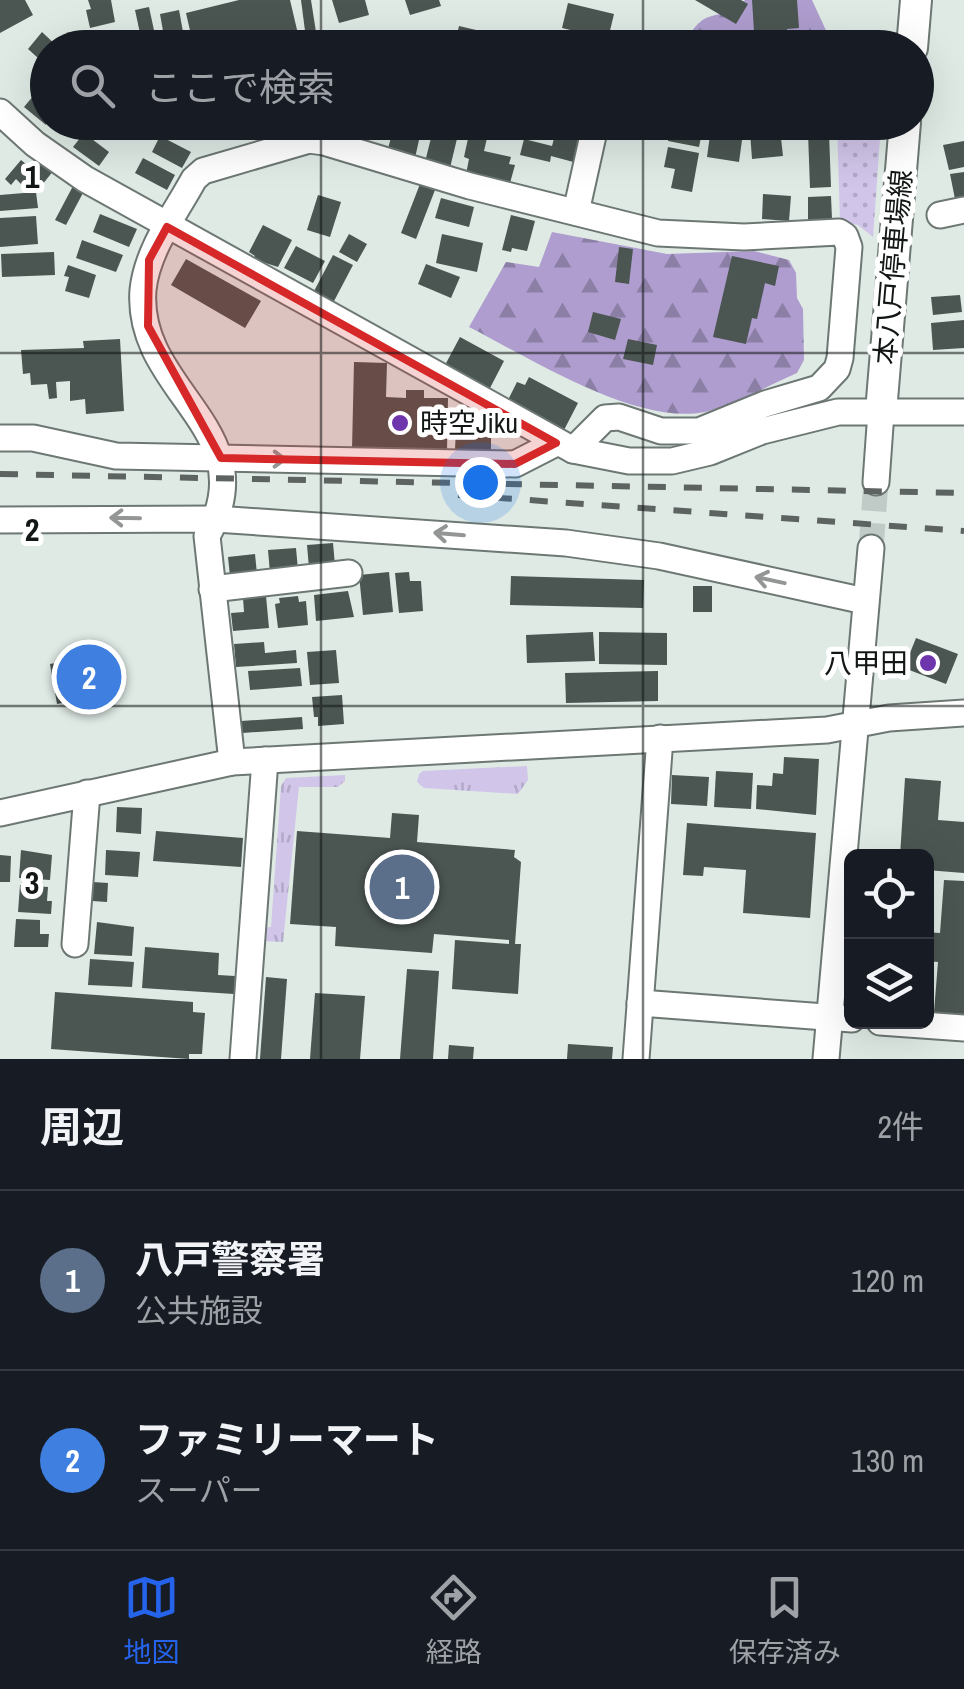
<!DOCTYPE html>
<html lang="ja">
<head>
<meta charset="utf-8">
<style>
  :root { --surface:#171b24; --page:#242831; --text:#f1f3f6; --muted:#9ea1a6; --line:#363941; --accent:#2563eb }
  body { margin:0; font-family:"Archivo Narrow","Noto Sans JP",sans-serif; background:var(--page); color:var(--text) }
  .controls { position:absolute; right:30px; bottom:30px; display:grid; overflow:hidden; border-radius:15px; box-shadow:0 10px 40px #0002 }
  .controls button { width:90px; height:90px; display:grid; place-items:center; padding:0; border:0; border-bottom:2px solid var(--line); background:var(--surface); color:var(--text); font:50px sans-serif }
  .you { position:absolute; left:480px; top:482px; width:35px; height:35px; margin:-25px; border:8px solid #fff; border-radius:50%; background:#1a73e8; box-shadow:0 0 0 15px #1a73e833 }
  .badge { display:grid; place-items:center; width:65px; height:65px; border-radius:50%; background:var(--accent); color:#fff; font-size:32px; font-weight:700 }
  .pin { position:absolute; translate:-50% -50%; border:5px solid #fff; box-shadow:0 2px 10px #0006 }
  .list { margin:0; padding:0; list-style:none }
  h2 { display:flex; justify-content:space-between; align-items:center; height:130px; margin:0; padding:0 40px; font-size:42px }
  h2 small { font-size:32px; font-weight:400; color:var(--muted) }
  .list li { display:grid; grid-template-columns:65px 1fr auto; gap:30px; align-items:center; box-sizing:border-box; height:180px; padding:0 40px; border-top:2px solid var(--line) }
  .list b { display:block; font-size:38px; white-space:nowrap }
  .list p { margin:0; font-size:32px; white-space:nowrap; color:var(--muted) }
  .list em { font-size:32px; font-style:normal; color:var(--muted) }
  .icon { flex:none; width:55px; height:55px; fill:none; stroke:currentColor; stroke-width:2; stroke-linecap:round; stroke-linejoin:round }
  .map { position:relative; flex:none; width:964px; height:1059px; overflow:hidden }
  .search { position:absolute; background:var(--surface); box-shadow:0 10px 40px #0002; left:30px; right:30px; top:30px; height:110px; display:flex; align-items:center; gap:25px; box-sizing:border-box; padding:0 35px; border-radius:55px; color:var(--muted); font-size:38px }
  .sheet { height:490px; background:var(--surface) }
  nav { display:flex; justify-content:space-around; align-items:center; box-sizing:border-box; height:140px; border-top:2px solid var(--line); background:var(--surface); font-size:28px; color:var(--muted) }
  nav a { display:grid; justify-items:center; gap:5px }
  nav .on { color:var(--accent) }
  .map>svg:first-child { display:block }
  .grass { fill:url(#grass-tufts) }
  .forest { fill:url(#forest-firs) }
  .park { fill:url(#park-dots) }
  .building { fill:#4b5551 }
  .lines { fill:none; stroke-linecap:round; stroke-linejoin:round }
  .minor-tunnel { stroke:#c0cac6; stroke-width:25; stroke-dasharray:25 12; stroke-linecap:butt }
  .minor-casing { stroke:#6d7773; stroke-width:29 }
  .major-casing { stroke:#6d7773; stroke-width:34 }
  .minor { stroke:#fff; stroke-width:25 }
  .major { stroke:#fff; stroke-width:30 }
  .rail { stroke:#5d6361; stroke-width:6; stroke-dasharray:18 18; stroke-linecap:butt }
  .oneway { stroke:#949696 }
  .marked { fill:#d62828; fill-opacity:0.2; stroke:#d62828; stroke-width:8; stroke-linejoin:round }
  .grid { fill:none; stroke:#121615; stroke-width:2.5; stroke-opacity:0.55 }
  .poi-dot { fill:#6d36ad; stroke:#fff; stroke-width:4 }
  .labels { text-anchor:middle; dominant-baseline:central; stroke-width:10; stroke-linejoin:round; paint-order:stroke }
  .street-label { font-size:28px; fill:#121615; stroke:#fff }
  .poi-label { font-size:28px; fill:#121615; stroke:#fff; text-anchor:start }
  .grid-label { font-size:32px; text-anchor:middle; font-weight:bold; fill:#121615; stroke:#fff; stroke-width:10; stroke-linejoin:round; paint-order:stroke }
</style>
</head>
<body>
<div class="map">
<svg width="964" height="1059" viewBox="0 0 964 1059">
  <defs>
    <pattern id="grass-tufts" width="24" height="20" patternUnits="userSpaceOnUse" patternTransform="scale(2.5)"><rect width="24" height="20" fill="#d1c5e9"/><path d="M3 7l-1-3M5 7V3M7 7l1-3M15 17l-1-3M17 17v-4M19 17l1-3" fill="none" stroke="#b2a8c7"/></pattern>
    <pattern id="forest-firs" width="22" height="20" patternUnits="userSpaceOnUse" patternTransform="scale(2.5)"><rect width="22" height="20" fill="#ae9dce"/><path d="M5 1l3.5 6h-7zM16 11l3.5 6h-7z" fill="#8c7fa6"/></pattern>
    <pattern id="park-dots" width="8" height="8" patternUnits="userSpaceOnUse" patternTransform="scale(2.5)"><rect width="8" height="8" fill="#d1c5e9"/><path d="M2 2h.1M6 6h.1" fill="none" stroke="#b2a8c7" stroke-width="1.8" stroke-linecap="round"/></pattern>
  </defs>
  <rect width="100%" height="100%" fill="#dfeae5"/>
  <g class="grass">
    <path d="M527,766l1,14 -10,14 -94,-6 -7,-6 2,-8 4,-3z"/>
    <path d="M345,775v6l-7,6h-39l-16,155 -21,-1 1,-13 8,-1 10,-141 5,-8z"/>
  </g>
  <g class="forest">
    <path d="M745,0h67l18,39v8l-148,1c25,-48 32,-21 63,-48z"/>
    <path d="M552,232l115,22 87,-3 35,9 7,13 1,25 6,11 1,51 -7,13c-28,12 -64,33 -92,39 -69,14 -175,-54 -236,-85l37,-65 33,5z"/>
  </g>
  <path class="park" d="M837,123l44,2 -8,112 -15,-12 -18,-3z"/>
  <g class="building">
    <path d="M0,0h25l8,15 -33,18z"/>
    <path d="M88,0h23l4,22 -25,6 -4,-18 5,-1z"/>
    <path d="M239,0h51l8,34 -19,5 2,9h-15l-2,-5 -20,5h-50l-8,-35z"/>
    <path d="M301,0h10l7,45 -11,1z"/>
    <path d="M332,0h33l4,15 -30,8z"/>
    <path d="M405,0h34l2,6 -31,9z"/>
    <path d="M695,0h46l7,4 -12,20z"/>
    <path d="M752,0h45l2,28 -12,1 1,12 4,-1 1,8h-31v-6h5v-12l-13,1z"/>
    <path d="M568,3l46,11 -6,25 -46,-11z"/>
    <path d="M149,7l6,28 -14,3 -6,-28z"/>
    <path d="M179,10l7,38h-20l-6,-34z"/>
    <path d="M459,26l30,7 -3,15h-32z"/>
    <path d="M522,30l31,7 -2,11h-33z"/>
    <path d="M649,31l28,6 -3,11h-29z"/>
    <path d="M42,32l17,16h-11v19l-20,-18z"/>
    <path d="M34,95l14,11 -2,19 -22,-18z"/>
    <path d="M82,122h34l-16,17z"/>
    <path d="M209,122h35l-8,14 -14,-8 -3,5 -11,-7z"/>
    <path d="M435,122h26l-12,50 -25,-6z"/>
    <path d="M529,122h21l-3,16 -21,-4z"/>
    <path d="M672,122h32l-5,25 -31,-6z"/>
    <path d="M402,127l19,4 -6,27 -28,-6 5,-18 8,2z"/>
    <path d="M711,128l32,5 -4,29 -32,-5z"/>
    <path d="M780,129l3,27 -31,3 -2,-27z"/>
    <path d="M556,131l27,6 -6,26 -26,-7 -1,6 -30,-7 4,-16 28,7z"/>
    <path d="M829,132l2,55 -21,1 -2,-55z"/>
    <path d="M84,133l25,19 -10,14 -26,-19z"/>
    <path d="M469,134l18,4 -3,13 27,6 -2,7 6,1 -5,18 -5,-1 -1,6 -39,-9 4,-20 -5,-2z"/>
    <path d="M160,136l31,16 -9,16 -30,-16z"/>
    <path d="M964,141v26l-15,3 -6,-25z"/>
    <path d="M668,147l31,6 -7,39 -21,-4 4,-19 -11,-2z"/>
    <path d="M143,158l32,17 -8,15 -32,-17z"/>
    <path d="M40,159l14,11 -12,15 -14,-6 -6,6 -6,-6 -5,6 -6,-6 16,-19 11,9z"/>
    <path d="M964,172v25l-9,2 -5,-25z"/>
    <path d="M420,184l15,6 -19,49 -15,-6z"/>
    <path d="M73,186l11,5 -18,34 -11,-5z"/>
    <path d="M36,192l2,16 -38,3v-16z"/>
    <path d="M763,194l28,2 -2,25 -27,-2z"/>
    <path d="M318,195l23,7 -11,35 -23,-7z"/>
    <path d="M831,196l1,23 -24,1v-23z"/>
    <path d="M441,198l33,9 -5,20 -34,-9z"/>
    <path d="M100,214l37,15 -8,18 -36,-15z"/>
    <path d="M511,215l24,6 -8,30 -15,-3 -1,4 -9,-2z"/>
    <path d="M36,216l2,28 -38,3v-29z"/>
    <path d="M263,225l29,15 -14,27 -25,-8 2,-3 -6,-4z"/>
    <path d="M349,234l18,10 -10,18 -18,-10z"/>
    <path d="M442,234l41,9 -6,29 -41,-9z"/>
    <path d="M82,240l41,15 -7,17 -40,-14z"/>
    <path d="M296,246l29,15 -12,22 -29,-15z"/>
    <path d="M619,247l14,2 -4,35 -14,-2z"/>
    <path d="M54,252l1,23 -53,2 -1,-23z"/>
    <path d="M333,255l20,10 -20,38 -20,-10z"/>
    <path d="M732,256l47,10 -4,20 -10,-3 -8,36 -5,-1 -6,26 -33,-7z"/>
    <path d="M186,259l75,42 -16,27 -74,-43z"/>
    <path d="M426,264l34,13 -9,21 -33,-14z"/>
    <path d="M68,265l28,10 -7,23 -24,-7 4,-14 -5,-1z"/>
    <path d="M960,295l2,17 -29,3 -2,-18z"/>
    <path d="M593,312l28,7 -6,21 -27,-8z"/>
    <path d="M964,320v28l-31,2 -2,-27z"/>
    <path d="M460,337l44,24 -15,29 -45,-23z"/>
    <path d="M120,339l4,72 -38,3 -1,-15 -15,2v-20l-14,1 1,16 -8,1 -2,-15 -16,1 -1,-12 -7,1 -2,-24 63,-2 -1,-7z"/>
    <path d="M628,339l29,6 -4,20 -30,-6z"/>
    <path d="M354,362l33,1 -1,34 20,1v-8h18v8h24l-1,53 -95,-2z"/>
    <path d="M529,377l49,26 -14,27 -56,-30 9,-18 8,3z"/>
    <path d="M469,423l22,4v24l-36,-1 1,-23h12z"/>
    <path d="M333,543l2,22 -26,3 -2,-23z"/>
    <path d="M296,548l2,22 -28,3 -2,-23z"/>
    <path d="M255,554l2,20 -27,2 -2,-19z"/>
    <path d="M389,572l4,40 -30,3 -4,-40z"/>
    <path d="M409,572l1,9h11l2,30 -24,2 -4,-40z"/>
    <path d="M511,576l133,4 -1,28 -133,-3z"/>
    <rect x="693" y="586" width="19" height="26"/>
    <path d="M348,591l6,26 -38,4 -2,-26z"/>
    <path d="M266,596l3,32 -36,3 -2,-18 13,-1 -1,-14z"/>
    <path d="M298,596l1,6 7,-1 2,24 -30,3 -3,-24 5,-1 -1,-5z"/>
    <path d="M593,632l2,29 -68,2 -1,-28z"/>
    <path d="M599,632l68,1v32l-68,-1z"/>
    <path d="M916,638l42,16 -12,30 -42,-16z"/>
    <path d="M264,642l1,11 31,-3 1,13 -61,4 -2,-23z"/>
    <path d="M336,650l3,33 -29,2 -3,-33z"/>
    <path d="M113,652l7,41 -63,11 -7,-40z"/>
    <path d="M300,668l2,18 -52,4 -2,-19z"/>
    <path d="M658,671v30l-92,2 -1,-30z"/>
    <path d="M342,695l2,29 -26,2v-9h-4l-2,-20z"/>
    <path d="M302,717l1,12 -61,4 -1,-12z"/>
    <path d="M784,757l35,2 -3,56 -60,-6 1,-24 15,1 1,-13 10,1z"/>
    <path d="M716,771l37,2 -2,36 -37,-2z"/>
    <path d="M672,775l37,2 -2,29 -36,-2z"/>
    <path d="M905,778l36,3 -3,39 26,2v51l-38,-3v-14h-26z"/>
    <path d="M117,807l25,1 -1,26 -25,-2z"/>
    <path d="M392,813l27,2 -2,27 98,8 -1,7 7,5 -6,82h6l-3,50 -66,-5 3,-49 54,4v-4l-75,-6 -2,19 -97,-7 1,-19 -46,-3 7,-93 93,7z"/>
    <path d="M687,823l129,10 -6,85 -67,-5 3,-43 -42,-3 -1,9 -20,-1z"/>
    <path d="M156,831l87,7 -2,29 -88,-6z"/>
    <path d="M21,850l31,5 -2,25 -31,-2z"/>
    <path d="M106,850l34,2 -2,25 -33,-2z"/>
    <path d="M0,855l11,1 -1,26h-10z"/>
    <path d="M944,880l20,1v134l-30,-3 4,-50 -12,-1v-29l14,1z"/>
    <path d="M93,882l15,1 -1,19 -15,-1z"/>
    <path d="M20,885l28,2 -1,14h5l-1,13 -33,-2z"/>
    <path d="M16,919l24,1v14h9l-1,13h-34z"/>
    <path d="M97,922l37,5 -2,29 -38,-2z"/>
    <path d="M145,947l74,6 -1,22 17,1 -1,18 -92,-6z"/>
    <path d="M90,959l44,3 -2,25 -44,-2z"/>
    <path d="M407,969l32,2 -6,88h-33z"/>
    <path d="M266,977l21,2 -6,80h-21z"/>
    <path d="M55,992l138,10v10l12,1 -3,41h-13v5l-138,-10z"/>
    <path d="M315,993l50,3 -5,63h-50z"/>
    <path d="M568,1044l45,3 -1,12h-45z"/>
    <path d="M449,1045l25,2 -1,12h-25z"/>
  </g>
  <g class="lines">
    <path class="minor-tunnel" d="M871,548l5,-66"/>
    <g class="minor-casing">
      <g id="minor">
        <path d="M0,112l35,32 50,35 488,271 56,11h43l38,-9 52,-21 76,-19h126"/>
        <path d="M576,212l20,-90"/>
        <path d="M940,215l24,-5"/>
        <path d="M0,438h33l83,18 399,8 41,-21"/>
        <path d="M876,482l5,-70"/>
        <path d="M0,520l216,-1 350,24 93,13 206,45"/>
        <path d="M212,589l137,-16"/>
        <path d="M232,762l-25,-226c60,-106 -72,-145 -64,-246 4,-40 32,-76 51,-111l9,-8 106,-31 15,2 146,44 188,47 86,4 95,-5 6,4 4,11 -9,111 -3,11 -18,19 -54,16 -66,27h-38l-42,-14 -14,1 -32,32"/>
        <path d="M0,813l232,-51 595,-32 62,-12 75,-5"/>
        <path d="M75,944l12,-151"/>
        <path d="M640,1003l212,16"/>
        <path d="M880,1022l84,6"/>
        <path d="M243,1059l22,-299"/>
        <path d="M636,1059l24,-321"/>
        <path d="M826,1059l45,-511"/>
      </g>
    </g>
    <g class="major-casing">
      <g id="major">
        <path d="M912,48l4,-48"/>
        <path d="M881,412l24,-290"/>
      </g>
    </g>
    <use href="#minor" class="minor"/>
    <use href="#major" class="major"/>
    <g class="rail">
      <path d="M0,474l964,19"/>
      <path d="M458,495l506,36"/>
    </g>
  </g>
  <defs><path id="oneway-shaft" d="M-6 0H5M1.5-3L5.5 0L1.5 3" fill="none" stroke-width="1.6" stroke-linecap="round" stroke-linejoin="round" transform="scale(2.5)"/></defs>
  <g class="oneway">
    <use href="#oneway-shaft" transform="translate(271 459) rotate(1)"/>
    <use href="#oneway-shaft" transform="translate(125 518) rotate(-179)"/>
    <use href="#oneway-shaft" transform="translate(449 534) rotate(-175)"/>
    <use href="#oneway-shaft" transform="translate(770 580) rotate(-168)"/>
  </g>
  <path class="marked" d="M167,227l389,216 -41,21 -294,-6 -73,-132 1,-66z"/>
  <path class="grid" d="M321,0v48M643,0v48M321,122v937M643,122v937M0,353h964M0,706h964"/>
  <g class="poi-dot">
    <circle cx="400" cy="423" r="10"/>
    <circle cx="928" cy="663" r="10"/>
  </g>
  <g class="labels">
    <g class="street-label">
      <text transform="translate(893 267) rotate(-85)">本八戸停車場線</text>
    </g>
    <g class="poi-label">
      <text x="420" y="423">時空Jiku</text>
      <text x="908" y="663" text-anchor="end">八甲田</text>
    </g>
  </g>
  <g class="grid-label">
    <text x="32" y="188">1</text>
    <text x="32" y="541">2</text>
    <text x="32" y="894">3</text>
  </g>
</svg>
<div class="controls">
<button><svg class="icon" aria-label="locate" viewBox="0 0 24 24"><circle cx="12" cy="12" r="6"/><path d="M12 2v4M12 18v4M2 12h4M18 12h4"/></svg></button>
<button><svg class="icon" aria-label="layers" viewBox="0 0 24 24"><path d="M12 4l9 5-9 5-9-5zM3 14l9 5 9-5"/></svg></button>
</div>
<div class="you"></div>
<div class="pin badge" style="left:402px;top:887px;background:#5c6f8a">1</div>
<div class="pin badge" style="left:89px;top:677px;background:#3f7fe0">2</div>
<div class="search"><svg class="icon" aria-label="search" viewBox="0 0 24 24"><circle cx="10" cy="10" r="6"/><path d="M15 15l6 6"/></svg>ここで検索</div>
</div>
<section class="sheet">
<h2>周辺<small>2件</small></h2>
<ul class="list">
<li><span class="badge" style="background:#5c6f8a">1</span><div><b>八戸警察署</b><p>公共施設</p></div><em>120 m</em></li>
<li><span class="badge" style="background:#3f7fe0">2</span><div><b>ファミリーマート</b><p>スーパー</p></div><em>130 m</em></li>
</ul>
</section>
<nav>
<a class="on"><svg class="icon" aria-label="map" viewBox="0 0 24 24"><path d="M3 6l6-2 6 2 6-2v14l-6 2-6-2-6 2zM9 4v14M15 6v14"/></svg>地図</a>
<a><svg class="icon" aria-label="directions" viewBox="0 0 24 24"><path d="M12 3l9 9-9 9-9-9zM9 14v-3h6M13 9l2 2-2 2"/></svg>経路</a>
<a><svg class="icon" aria-label="saved" viewBox="0 0 24 24"><path d="M7 4h10v16l-5-4-5 4z"/></svg>保存済み</a>
</nav>
</body>
</html>
